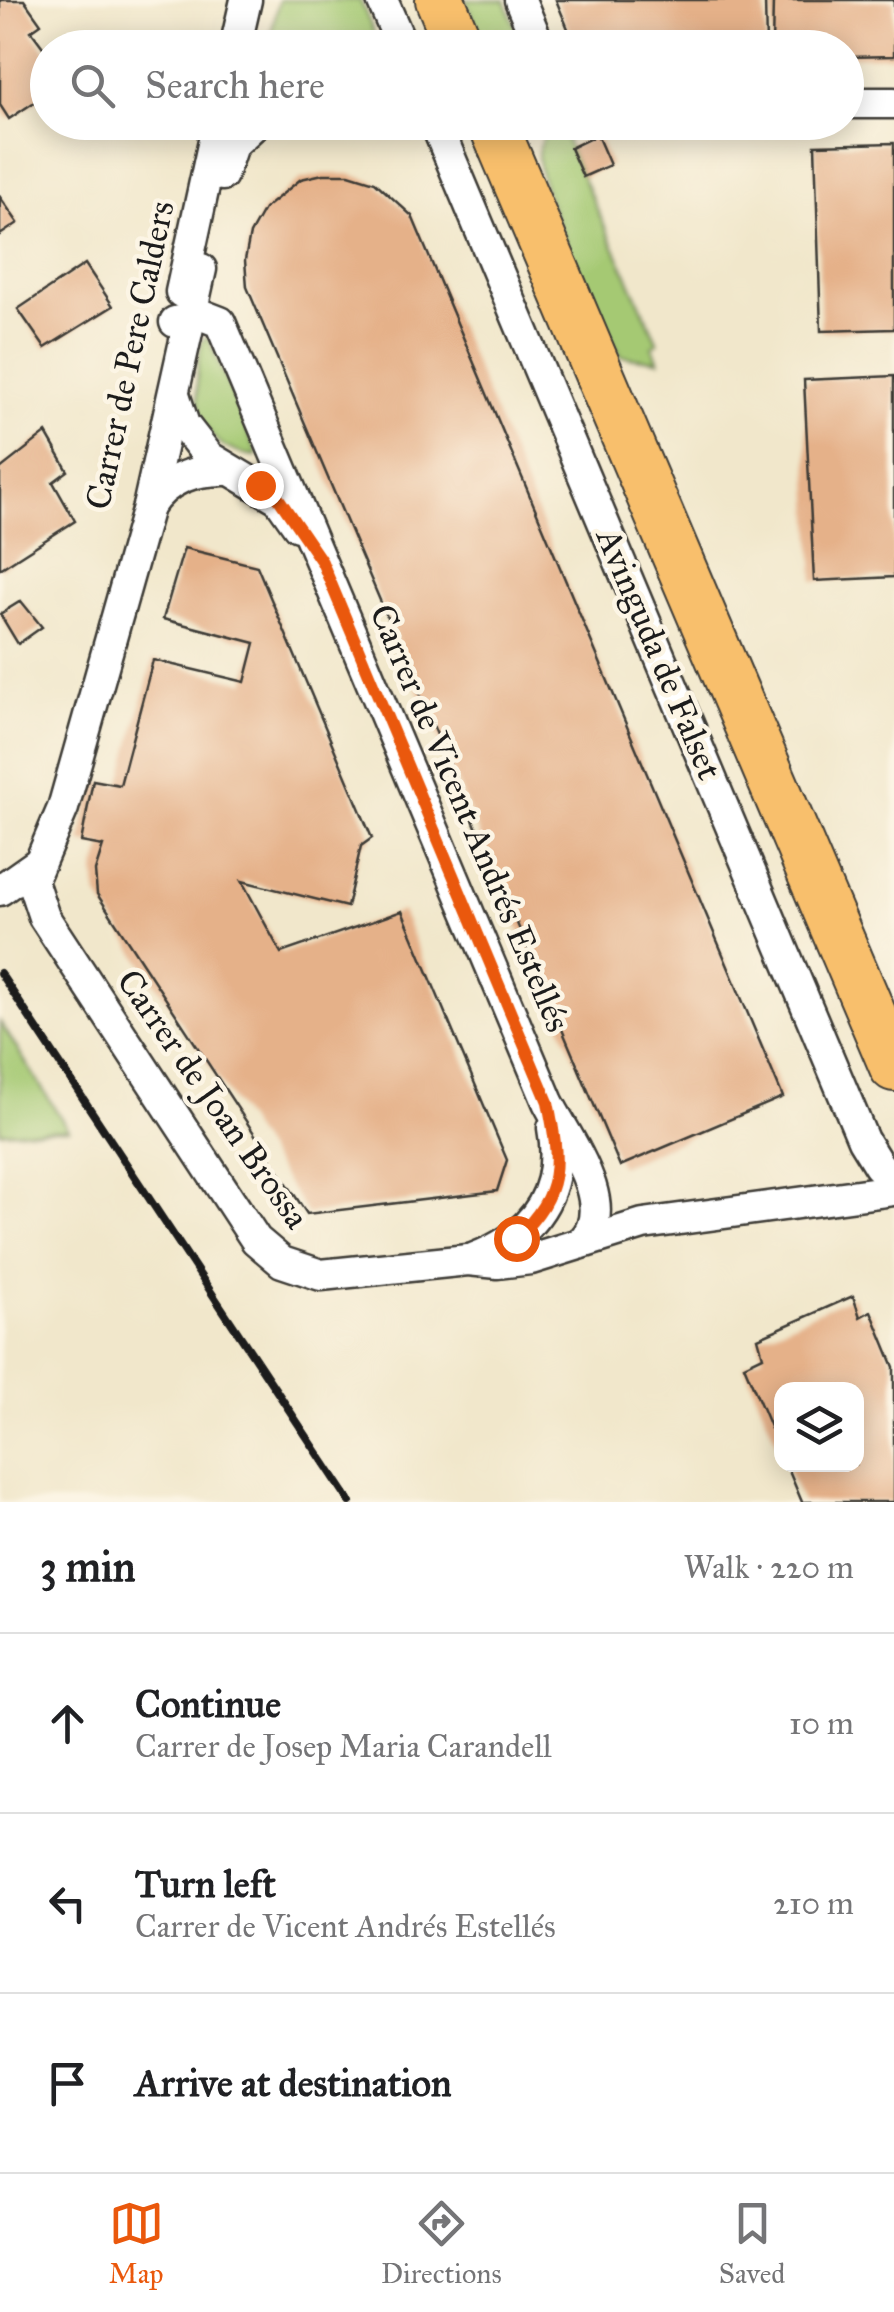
<!DOCTYPE html>
<html lang="en">
<head>
<meta charset="utf-8">
<style>
  :root { --surface:#fff; --page:#f2f2f2; --text:#202124; --muted:#757577; --line:#e0e0e0; --accent:#ea580c }
  body { margin:0; font-family:"IM FELL Great Primer",serif; background:var(--page); color:var(--text) }
  .controls { position:absolute; right:30px; bottom:30px; display:grid; overflow:hidden; border-radius:20px; box-shadow:0 5px 25px #0003 }
  .controls button { width:90px; height:90px; display:grid; place-items:center; padding:0; border:0; border-bottom:2px solid var(--line); background:var(--surface); color:var(--text); font:50px sans-serif }
  .stop { position:absolute; width:30px; height:30px; margin:-22px; border:8px solid #ea580c; border-radius:50%; background:#fff }
  .stop.end { background:#ea580c; border-color:#fff; box-shadow:0 2px 10px #0008 }
  .list { margin:0; padding:0; list-style:none }
  h2 { display:flex; justify-content:space-between; align-items:center; height:130px; margin:0; padding:0 40px; font-size:42px }
  h2 small { font-size:32px; font-weight:400; color:var(--muted) }
  .list li { display:grid; grid-template-columns:65px 1fr auto; gap:30px; align-items:center; box-sizing:border-box; height:180px; padding:0 40px; border-top:2px solid var(--line) }
  .list b { display:block; font-size:38px; white-space:nowrap }
  .list p { margin:0; font-size:32px; white-space:nowrap; color:var(--muted) }
  .list em { font-size:32px; font-style:normal; color:var(--muted) }
  .icon { flex:none; width:55px; height:55px; fill:none; stroke:currentColor; stroke-width:2; stroke-linecap:round; stroke-linejoin:round }
  .map { position:relative; flex:none; width:894px; height:1502px; overflow:hidden }
  .search { position:absolute; background:var(--surface); box-shadow:0 5px 25px #0003; left:30px; right:30px; top:30px; height:110px; display:flex; align-items:center; gap:25px; box-sizing:border-box; padding:0 35px; border-radius:55px; color:var(--muted); font-size:38px }
  .sheet { height:670px; background:var(--surface) }
  nav { display:flex; justify-content:space-around; align-items:center; box-sizing:border-box; height:140px; border-top:2px solid var(--line); background:var(--surface); font-size:28px; color:var(--muted) }
  nav a { display:grid; justify-items:center; gap:5px }
  nav .on { color:var(--accent) }
  .map>svg:first-child { display:block }
  .grass { fill:#a5c973; stroke:#607248; stroke-width:2.5 }
  .building { fill:#e5b189 }
  .lines { fill:none; stroke-linecap:round; stroke-linejoin:round }
  .minor-casing { stroke:#3c3a36; stroke-width:35 }
  .primary-casing { stroke:#3c3a36; stroke-width:52 }
  .minor { stroke:#fff; stroke-width:30 }
  .primary { stroke:#f8bf6c; stroke-width:48 }
  .rail { stroke:#1c1c1c; stroke-width:8 }
  .route { stroke:#ea580c; stroke-width:12 }
  .labels { text-anchor:middle; dominant-baseline:central; stroke-width:9; stroke-linejoin:round; paint-order:stroke }
  .street-label { font-size:35px; fill:#1c1c1c; stroke:#fcf5e5 }
</style>
</head>
<body>
<div class="map">
<svg width="894" height="1502" viewBox="0 0 894 1502">
  <rect width="100%" height="100%" fill="#fcf5e5"/>
  <filter id="ink" filterUnits="userSpaceOnUse"><feTurbulence type="fractalNoise" baseFrequency=".01" numOctaves="2"/><feDisplacementMap in="SourceGraphic" scale="20" xChannelSelector="R" yChannelSelector="G"/><feConvolveMatrix kernelMatrix="1 2 1 2 8 2 1 2 1" color-interpolation-filters="sRGB"/></filter>
  <filter id="wash" filterUnits="userSpaceOnUse"><feTurbulence type="fractalNoise" baseFrequency=".0048" numOctaves="4" result="noise"/><feDisplacementMap in="SourceGraphic" scale="40" xChannelSelector="R" yChannelSelector="G"/><feGaussianBlur stdDeviation="2.25" result="paint"/><feColorMatrix in="noise" values="0 0 0 0 0 0 0 0 0 0 0 0 0 0 0 0 0 1.4 0 .05"/><feComposite in="paint" operator="in"/></filter>
  <g filter="url(#wash)">
    <rect width="100%" height="100%" fill="#f1e7cb"/>
    <g class="grass">
      <path d="M279,0h81l20,47h-112z"/>
      <path d="M465,0h40l18,47h-37z"/>
      <path d="M560,122l23,1 -17,18 92,202 -6,3 7,15 -38,-5c-19,-34 -86,-169 -83,-203 2,-14 10,-23 22,-31z"/>
      <path d="M208,337l48,114v5c-66,-6 -64,-68 -54,-116z"/>
      <path d="M0,1022l68,107 -68,3z"/>
    </g>
    <g id="blocks">
      <g class="building">
        <path d="M0,0h24l17,24 -10,7 17,23v39l-39,26 -9,-14z"/>
        <path d="M556,0h209l1,48h-190z"/>
        <path d="M773,0h121v56l-48,1v-9h-74z"/>
        <path d="M597,135l13,30 -27,12 -13,-29z"/>
        <path d="M894,143v186l-73,2 -6,-186z"/>
        <path d="M323,174h26l26,8 37,34 371,881 -163,69 -373,-879 -2,-27 5,-26 14,-25 37,-30z"/>
        <path d="M0,197l18,26 -18,12z"/>
        <path d="M85,264l28,42 -68,42 -27,-39z"/>
        <path d="M894,376v201l-80,4 -10,-201z"/>
        <path d="M46,433l22,38 -15,11 22,39 -75,48v-100z"/>
        <path d="M184,548l73,18 115,272 -11,8 -14,61 -105,-26 39,72 121,-42 105,249 -10,31 -190,23 -210,-320 -2,-23 8,-25 -22,-4 12,-62 27,5 33,-125 92,22 10,-39 -92,-24z"/>
        <path d="M21,601l21,26 -24,17 -18,-30z"/>
        <path d="M853,1296l7,21 11,-6 23,56v135h-92l-16,-38h70v-74h-74l-1,63 -37,-88 19,-9 -5,-18z"/>
      </g>
    </g>
  </g>
  <g filter="url(#ink)">
    <use href="#blocks" fill-opacity="0" stroke="#3c3a36" stroke-width="2.5"/>
    <g class="lines">
      <g class="minor-casing">
        <g id="minor">
          <path d="M382,0l21,48"/>
          <path d="M520,0l20,48"/>
          <path d="M235,48l11,-48"/>
          <path d="M846,103h48"/>
          <path d="M435,122l428,1018 16,26 15,13"/>
          <path d="M222,175l10,-30 25,-23"/>
          <path d="M201,269l-53,238 -85,301 -31,73 12,36 212,323 26,22 39,13 147,-15 30,3 33,-4 112,-35 251,-34"/>
          <path d="M181,292l37,-170"/>
          <path d="M175,322l27,-7 18,7 328,780c18,36 70,103 35,139"/>
          <path d="M174,394l10,31 25,32 70,42 19,27"/>
          <path d="M148,507c19,-29 45,-37 77,-37"/>
          <path d="M0,890l37,-26"/>
          <path d="M475,1258c59,-23 90,-66 78,-130"/>
        </g>
      </g>
      <g class="primary-casing">
        <g id="primary">
          <path d="M440,0l20,48"/>
          <path d="M492,122l402,945"/>
        </g>
      </g>
      <use href="#minor" class="minor"/>
      <use href="#primary" class="primary"/>
      <path class="rail" d="M0,973l350,529"/>
    </g>
  </g>
  <g class="lines" filter="url(#ink)">
    <path class="route" d="M260,485l19,14 43,63 226,540c12,60 16,91 -32,136"/>
  </g>
  <g class="labels">
    <g class="street-label">
      <text transform="translate(130 355) rotate(-78)">Carrer de Pere Calders</text>
      <text transform="translate(659 654) rotate(67)">Avinguda de Falset</text>
      <text transform="translate(470 818) rotate(67)">Carrer de Vicent Andrés Estellés</text>
      <text transform="translate(213 1099) rotate(55)">Carrer de Joan Brossa</text>
    </g>
  </g>
</svg>
<div class="controls">
<button><svg class="icon" aria-label="layers" viewBox="0 0 24 24"><path d="M12 4l9 5-9 5-9-5zM3 14l9 5 9-5"/></svg></button>
</div>
<div class="stop" style="left:516px;top:1238px"></div>
<div class="stop end" style="left:260px;top:485px"></div>
<div class="search"><svg class="icon" aria-label="search" viewBox="0 0 24 24"><circle cx="10" cy="10" r="6"/><path d="M15 15l6 6"/></svg>Search here</div>
</div>
<section class="sheet">
<h2>3 min<small>Walk · 220 m</small></h2>
<ul class="list">
<li><svg class="icon" aria-label="ahead" viewBox="0 0 24 24"><path d="M12 20V5M6 11l6-6 6 6"/></svg><div><b>Continue</b><p>Carrer de Josep Maria Carandell</p></div><em>10 m</em></li>
<li><svg class="icon" aria-label="left" viewBox="0 0 24 24"><path d="M17 20v-9H6M10 6l-5 5 5 5"/></svg><div><b>Turn left</b><p>Carrer de Vicent Andrés Estellés</p></div><em>210 m</em></li>
<li><svg class="icon" aria-label="arrive" viewBox="0 0 24 24"><path d="M6 21V4h12l-3 4 3 4H6"/></svg><div><b>Arrive at destination</b></div></li>
</ul>
</section>
<nav>
<a class="on"><svg class="icon" aria-label="map" viewBox="0 0 24 24"><path d="M3 6l6-2 6 2 6-2v14l-6 2-6-2-6 2zM9 4v14M15 6v14"/></svg>Map</a>
<a><svg class="icon" aria-label="directions" viewBox="0 0 24 24"><path d="M12 3l9 9-9 9-9-9zM9 14v-3h6M13 9l2 2-2 2"/></svg>Directions</a>
<a><svg class="icon" aria-label="saved" viewBox="0 0 24 24"><path d="M7 4h10v16l-5-4-5 4z"/></svg>Saved</a>
</nav>
</body>
</html>
